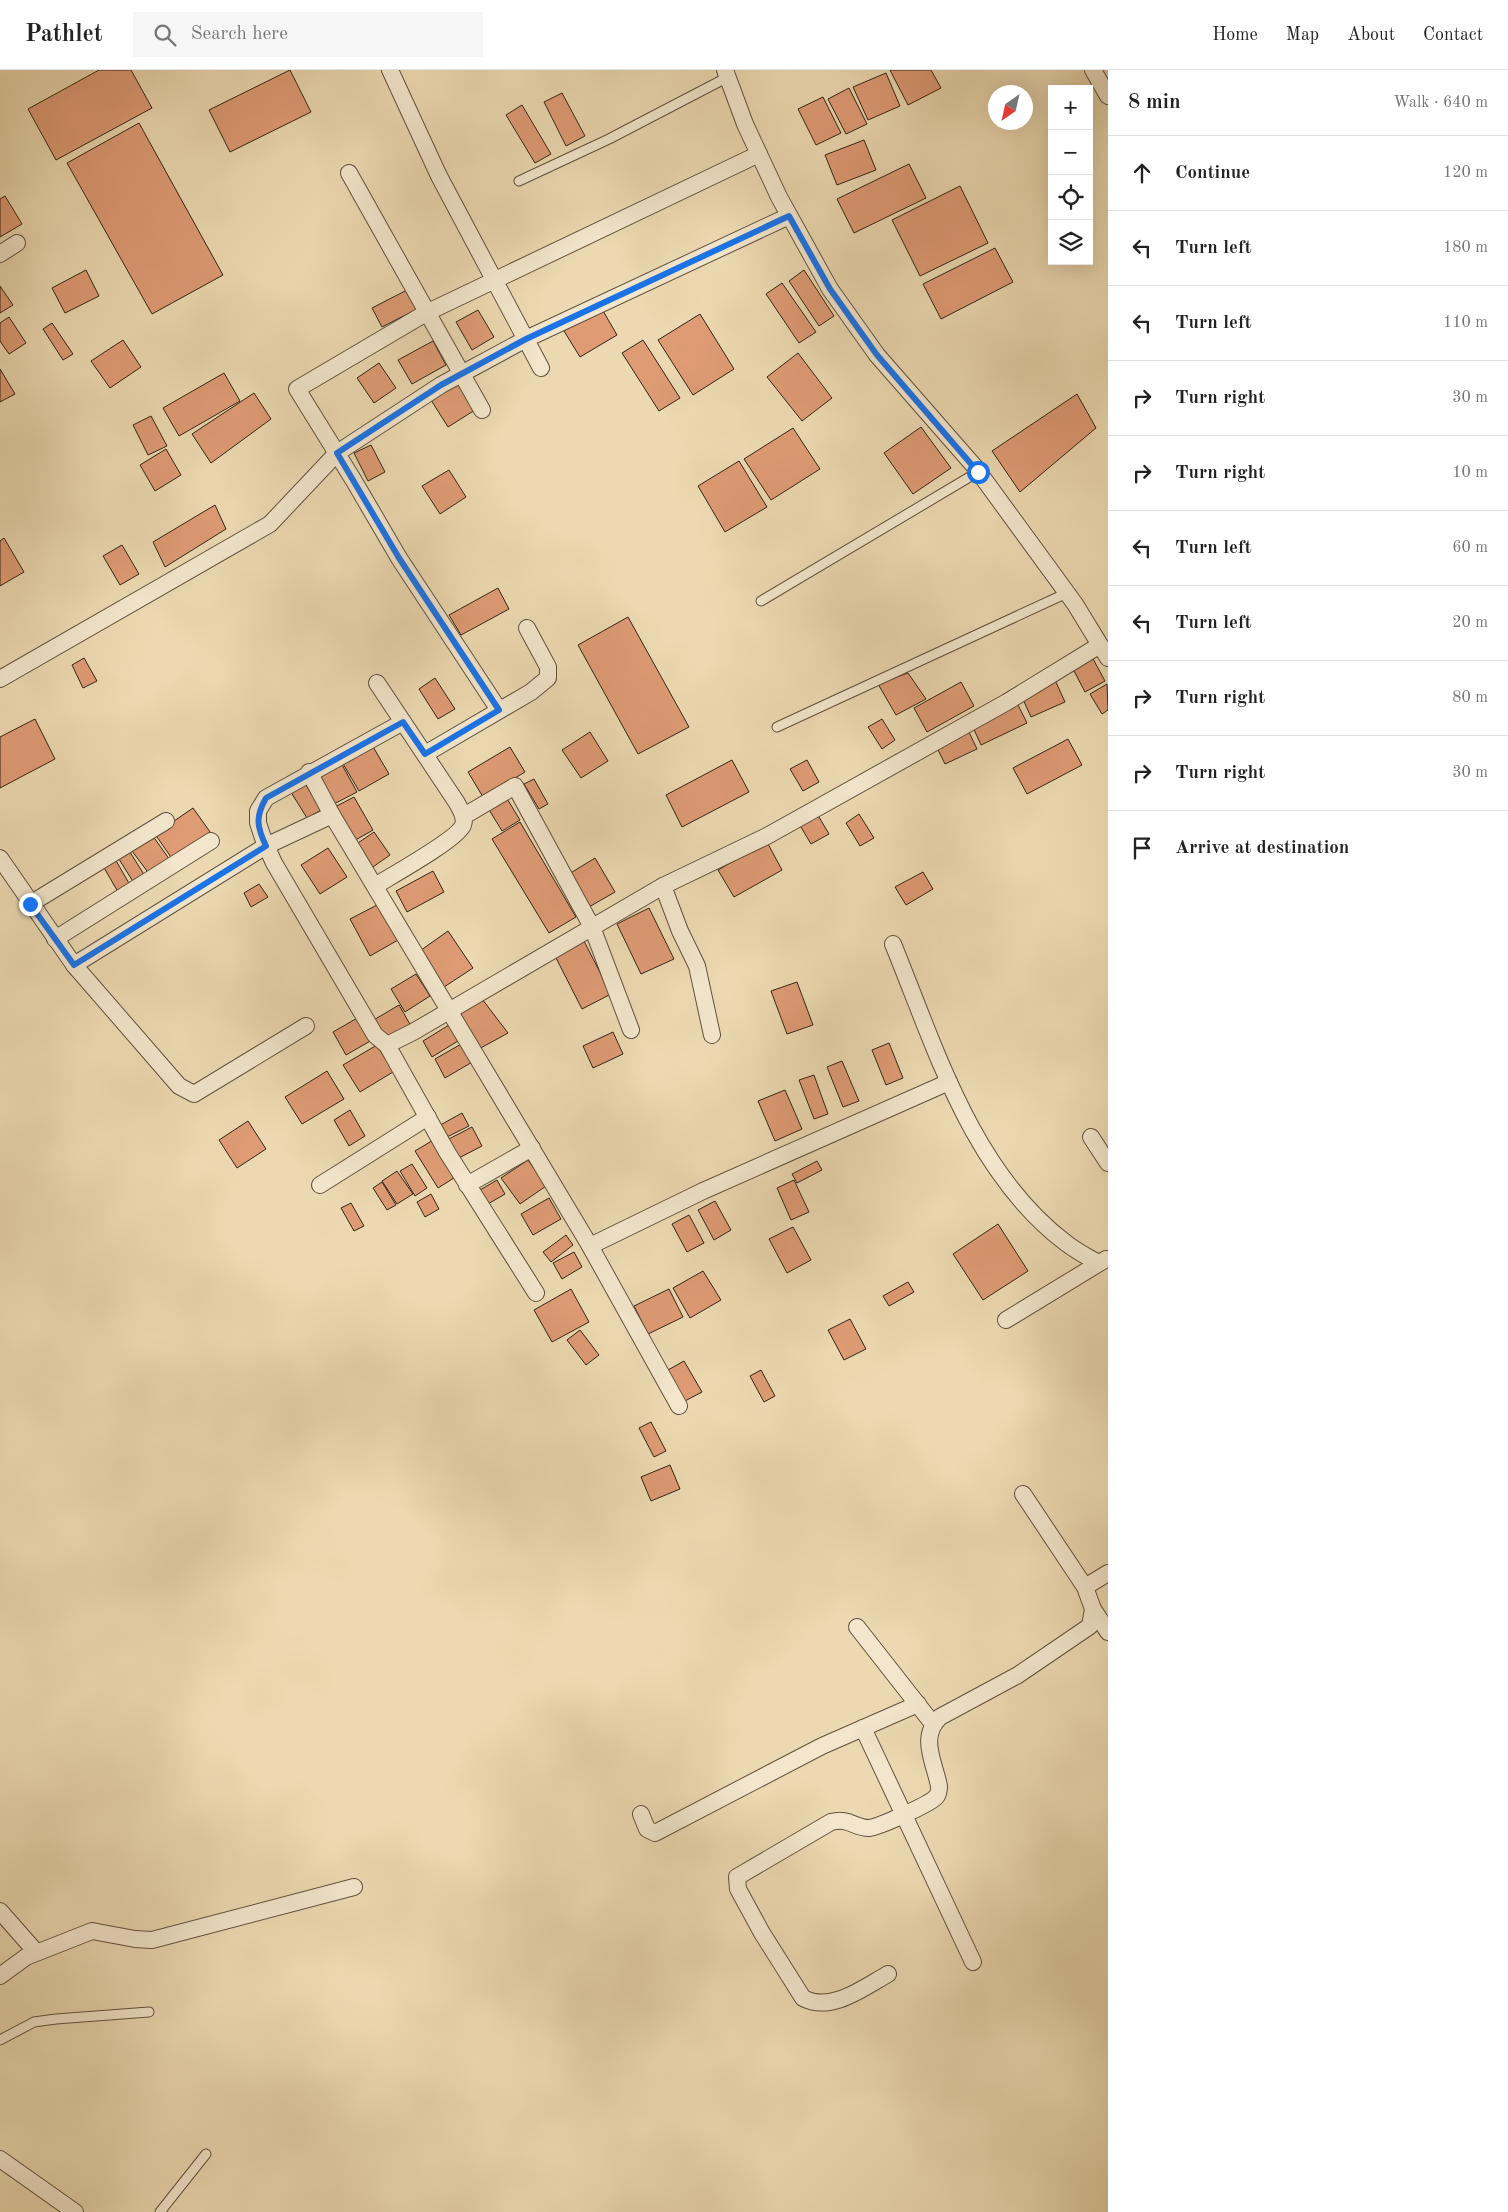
<!DOCTYPE html>
<html lang="en">
<head>
<meta charset="utf-8">
<style>
  :root { --surface:#fff; --page:#f6f6f6; --text:#222; --muted:#767676; --line:#e0e0e0 }
  body { margin:0; font-family:"Old Standard TT",serif; background:var(--page); color:var(--text) }
  .controls { position:absolute; right:15px; top:15px; display:grid; overflow:hidden; border-radius:0px; box-shadow:0 5px 20px #0002 }
  .controls button { width:45px; height:45px; display:grid; place-items:center; padding:0; border:0; border-bottom:1px solid var(--line); background:var(--surface); color:var(--text); font:25px sans-serif }
  .compass { position:absolute; left:988px; top:15px; width:45px; height:45px; border-radius:50%; background:var(--surface); box-shadow:0 5px 20px #0002; rotate:214deg }
  .stop { position:absolute; width:15px; height:15px; margin:-11px; border:4px solid #1a73e8; border-radius:50%; background:#fff }
  .stop.end { background:#1a73e8; border-color:#fff; box-shadow:0 1px 5px #0008 }
  .list { margin:0; padding:0; list-style:none }
  h2 { display:flex; justify-content:space-between; align-items:center; height:65px; margin:0; padding:0 20px; font-size:21px }
  h2 small { font-size:16px; font-weight:400; color:var(--muted) }
  .list li { display:grid; grid-template-columns:32px 1fr auto; gap:15px; align-items:center; box-sizing:border-box; height:75px; padding:0 20px; border-top:1px solid var(--line) }
  .list b { display:block; font-size:19px; white-space:nowrap }
  .list em { font-size:16px; font-style:normal; color:var(--muted) }
  .icon { flex:none; width:28px; height:28px; fill:none; stroke:currentColor; stroke-width:2; stroke-linecap:round; stroke-linejoin:round }
  .map { position:relative; flex:none; width:1108px; height:2142px; overflow:hidden }
  header { display:flex; align-items:center; gap:30px; box-sizing:border-box; height:70px; padding:0 25px; background:var(--surface); border-bottom:1px solid var(--line) }
  header strong { font-size:24px }
  nav { display:flex; gap:28px; margin-inline-start:auto; font-size:18px }
  .search { width:350px; height:45px; background:var(--page); display:flex; align-items:center; gap:12px; box-sizing:border-box; padding:0 18px; border-radius:0px; color:var(--muted); font-size:19px }
  main { display:flex }
  aside { flex:1; background:var(--surface) }
  .map>svg:first-child { display:block }
  .building { fill:#de9b74; stroke:#322418 }
  .lines { fill:none; stroke-linecap:round; stroke-linejoin:round }
  .lane-casing { stroke:#60513e; stroke-width:11 }
  .street-casing { stroke:#60513e; stroke-width:18 }
  .lane { stroke:#f3e6cc; stroke-width:9 }
  .street { stroke:#f3e6cc; stroke-width:16 }
  .route { stroke:#1a73e8; stroke-width:6 }
</style>
</head>
<body>
<header>
<strong>Pathlet</strong>
<div class="search"><svg class="icon" aria-label="search" viewBox="0 0 24 24"><circle cx="10" cy="10" r="6"/><path d="M15 15l6 6"/></svg>Search here</div>
<nav><a>Home</a><a>Map</a><a>About</a><a>Contact</a></nav>
</header>
<main>
<div class="map">
<svg width="1108" height="2142" viewBox="0 0 1108 2142">
  <rect width="100%" height="100%" fill="#ecd9b1"/>
  <filter id="stains"><feTurbulence type="fractalNoise" baseFrequency=".004" numOctaves="4"/><feColorMatrix values="0 0 0 0 .2 0 0 0 0 .09 0 0 0 0 .02 0 0 0 .5 -.17"/></filter>
  <radialGradient id="worn" r=".72"><stop offset=".6" stop-color="#630" stop-opacity="0"/><stop offset="1" stop-color="#630" stop-opacity=".3"/></radialGradient>
  <g class="building">
    <path d="M99,0h32l21,38 -96,52 -28,-51z"/>
    <path d="M290,0l21,42 -81,40 -21,-42z"/>
    <path d="M890,0h41l10,18 -33,17z"/>
    <path d="M886,3l14,33 -32,14 -15,-33z"/>
    <path d="M849,18l18,36 -21,10 -18,-35z"/>
    <path d="M562,23l23,43 -19,10 -22,-44z"/>
    <path d="M823,27l18,36 -25,12 -18,-36z"/>
    <path d="M522,35l29,49 -16,9 -29,-48z"/>
    <path d="M139,53l84,152 -71,39 -85,-151z"/>
    <path d="M864,70l12,30 -39,15 -12,-30z"/>
    <path d="M909,94l17,34 -72,35 -17,-34z"/>
    <path d="M960,116l28,57 -68,33 -28,-56z"/>
    <path d="M5,126l17,28 -22,13v-38z"/>
    <path d="M995,178l18,34 -72,37 -18,-35z"/>
    <path d="M86,200l13,26 -34,17 -13,-25z"/>
    <path d="M804,200l30,46 -15,10 -30,-45z"/>
    <path d="M782,213l34,49 -17,11 -33,-49z"/>
    <path d="M0,216l13,19 -13,8z"/>
    <path d="M407,220l10,19 -35,18 -10,-19z"/>
    <path d="M602,239l15,26 -37,22 -16,-26z"/>
    <path d="M478,240l16,27 -22,13 -16,-28z"/>
    <path d="M700,244l34,55 -41,26 -35,-55z"/>
    <path d="M9,247l17,26 -17,11 -9,-13v-18z"/>
    <path d="M52,253l21,31 -10,6 -20,-31z"/>
    <path d="M123,270l18,27 -31,21 -19,-27z"/>
    <path d="M643,270l37,58 -21,13 -37,-58z"/>
    <path d="M433,271l13,24 -34,19 -14,-24z"/>
    <path d="M798,283l34,45 -30,23 -35,-44z"/>
    <path d="M379,293l17,25 -22,15 -17,-25z"/>
    <path d="M0,299l15,25 -15,8z"/>
    <path d="M224,303l16,28 -61,35 -16,-28z"/>
    <path d="M458,313l17,27 -27,17 -17,-27z"/>
    <path d="M254,323l17,26 -60,44 -19,-29z"/>
    <path d="M1077,324l19,34 -76,64 -28,-41z"/>
    <path d="M151,346l16,30 -19,9 -15,-30z"/>
    <path d="M921,357l30,41 -38,26 -29,-41z"/>
    <path d="M793,358l27,41 -49,31 -27,-41z"/>
    <path d="M371,375l14,27 -17,9 -14,-28z"/>
    <path d="M166,379l15,26 -26,16 -15,-26z"/>
    <path d="M739,391l28,46 -42,25 -27,-46z"/>
    <path d="M449,400l17,27 -26,17 -18,-28z"/>
    <path d="M215,435l11,24 -61,38 -12,-25z"/>
    <path d="M4,468l20,34 -24,14v-45z"/>
    <path d="M122,475l17,29 -19,11 -17,-29z"/>
    <path d="M498,518l11,21 -48,26 -12,-20z"/>
    <path d="M628,547l61,110 -51,27 -60,-109z"/>
    <path d="M1092,587l13,24 -20,11 -13,-25z"/>
    <path d="M84,588l13,23 -14,7 -11,-23z"/>
    <path d="M908,603l18,26 -30,16 -18,-31z"/>
    <path d="M435,608l20,31 -17,10 -19,-30z"/>
    <path d="M1055,610l10,22 -34,15 -10,-22z"/>
    <path d="M961,612l13,24 -47,26 -13,-24z"/>
    <path d="M1107,614l1,26 -6,4 -12,-20z"/>
    <path d="M1017,633l10,20 -46,22 -9,-20z"/>
    <path d="M35,649l20,40 -55,29v-51z"/>
    <path d="M882,649l13,21 -13,9 -14,-22z"/>
    <path d="M967,658l10,21 -32,15 -10,-20z"/>
    <path d="M590,662l18,29 -27,17 -19,-28z"/>
    <path d="M1068,669l14,26 -55,29 -14,-26z"/>
    <path d="M372,675l17,29 -30,17 -17,-29z"/>
    <path d="M510,677l15,25 -42,25 -15,-25z"/>
    <path d="M732,690l17,32 -67,35 -16,-32z"/>
    <path d="M807,690l12,22 -16,9 -13,-22z"/>
    <path d="M340,691l17,31 -25,13 -16,-31z"/>
    <path d="M534,709l14,25 -9,5 -15,-25z"/>
    <path d="M303,710l18,30 -14,8 -18,-29z"/>
    <path d="M354,727l19,33 -21,12 -19,-34z"/>
    <path d="M506,727l14,23 -18,11 -14,-23z"/>
    <path d="M193,738l20,28 -38,27 -20,-29z"/>
    <path d="M816,742l13,22 -18,10 -13,-22z"/>
    <path d="M859,744l15,24 -14,8 -14,-23z"/>
    <path d="M520,752l56,95 -27,16 -57,-94z"/>
    <path d="M150,762l20,28 -20,15 -21,-28z"/>
    <path d="M374,762l16,23 -20,14 -15,-24z"/>
    <path d="M767,772l15,28 -48,27 -16,-27z"/>
    <path d="M328,778l19,29 -27,17 -19,-29z"/>
    <path d="M128,779l17,27 -11,7 -17,-27z"/>
    <path d="M595,788l20,34 -26,15 -20,-33z"/>
    <path d="M115,789l15,26 -12,7 -15,-26z"/>
    <path d="M433,801l11,21 -37,20 -11,-21z"/>
    <path d="M923,802l10,17 -27,16 -11,-18z"/>
    <path d="M259,814l9,13 -17,10 -7,-14z"/>
    <path d="M379,834l19,36 -28,16 -20,-37z"/>
    <path d="M649,838l25,51 -33,15 -24,-50z"/>
    <path d="M448,861l25,37 -32,21 -24,-36z"/>
    <path d="M583,869l28,55 -29,15 -28,-55z"/>
    <path d="M416,904l14,22 -25,16 -14,-23z"/>
    <path d="M797,912l16,43 -26,9 -16,-43z"/>
    <path d="M479,925l29,38 -31,17 -23,-41z"/>
    <path d="M399,935l12,21 -27,16 -12,-21z"/>
    <path d="M359,947l13,23 -26,15 -13,-23z"/>
    <path d="M449,955l9,16 -26,16 -9,-16z"/>
    <path d="M613,962l10,22 -30,14 -10,-22z"/>
    <path d="M463,973l11,18 -29,17 -10,-19z"/>
    <path d="M889,973l14,35 -17,7 -14,-35z"/>
    <path d="M377,975l16,27 -33,20 -17,-27z"/>
    <path d="M842,991l17,40 -16,6 -16,-40z"/>
    <path d="M327,1001l17,28 -42,25 -17,-27z"/>
    <path d="M814,1005l14,39 -14,5 -15,-39z"/>
    <path d="M785,1020l17,39 -27,12 -17,-40z"/>
    <path d="M350,1040l15,26 -16,10 -15,-26z"/>
    <path d="M462,1043l7,13 -28,14 -6,-12z"/>
    <path d="M248,1051l18,28 -29,19 -18,-28z"/>
    <path d="M472,1057l10,19 -27,14 -10,-19z"/>
    <path d="M435,1069l22,37 -19,12 -23,-37z"/>
    <path d="M528,1090l18,26 -26,18 -19,-26z"/>
    <path d="M817,1091l5,9 -25,13 -5,-9z"/>
    <path d="M412,1094l15,24 -12,8 -15,-25z"/>
    <path d="M397,1101l16,23 -16,10 -15,-23z"/>
    <path d="M497,1110l8,14 -17,10 -8,-14z"/>
    <path d="M794,1110l15,32 -18,8 -14,-32z"/>
    <path d="M382,1112l14,23 -9,5 -14,-22z"/>
    <path d="M431,1124l8,15 -14,8 -8,-15z"/>
    <path d="M549,1128l12,21 -28,16 -12,-21z"/>
    <path d="M715,1131l16,29 -17,10 -16,-30z"/>
    <path d="M351,1133l13,23 -10,5 -13,-23z"/>
    <path d="M689,1145l15,28 -17,9 -15,-28z"/>
    <path d="M998,1154l30,47 -45,29 -30,-46z"/>
    <path d="M793,1157l18,33 -24,13 -18,-34z"/>
    <path d="M566,1165l7,10 -22,17 -8,-10z"/>
    <path d="M574,1182l8,15 -20,12 -9,-16z"/>
    <path d="M703,1201l18,29 -31,18 -17,-30z"/>
    <path d="M908,1212l6,10 -25,14 -6,-10z"/>
    <path d="M571,1219l18,33 -37,20 -18,-32z"/>
    <path d="M669,1219l14,28 -35,17 -14,-28z"/>
    <path d="M850,1249l16,30 -22,11 -16,-30z"/>
    <path d="M580,1260l19,25 -13,10 -19,-25z"/>
    <path d="M684,1291l18,31 -17,9 -17,-31z"/>
    <path d="M761,1300l14,26 -11,6 -14,-26z"/>
    <path d="M651,1352l15,29 -12,6 -15,-29z"/>
    <path d="M670,1395l10,24 -29,12 -10,-24z"/>
  </g>
  <g class="lines">
    <g class="lane-casing">
      <g id="lane">
        <path d="M519,111l90,-42 119,-62"/>
        <path d="M761,531l217,-129"/>
        <path d="M777,657l290,-134"/>
        <path d="M0,1970l34,-18 22,-3 93,-7"/>
        <path d="M160,2142l46,-58"/>
      </g>
    </g>
    <g class="street-casing">
      <g id="street">
        <path d="M390,0l49,106 102,192"/>
        <path d="M725,0l20,54 34,73 51,92 47,66 98,112 100,137 33,54"/>
        <path d="M1093,0l15,26"/>
        <path d="M349,103l133,237"/>
        <path d="M0,184l17,-11"/>
        <path d="M0,609l270,-155 67,-71 104,-68 85,-46 263,-123"/>
        <path d="M499,640l-100,-152 -45,-77 -57,-92 129,-76 333,-159"/>
        <path d="M403,652l-137,76 -8,13v12l6,18 10,22 101,172 12,10 26,-13 250,-146 104,-50 240,-134 93,-57"/>
        <path d="M425,684l106,-62 17,-14v-11l-21,-39"/>
        <path d="M309,702l23,43 258,431 89,160"/>
        <path d="M464,746l51,-30 77,141 39,103"/>
        <path d="M0,788l74,107 105,121 15,8 112,-68"/>
        <path d="M375,816c16,-10 83,-47 88,-61 3,-8 -3,-16 -6,-22l-80,-120"/>
        <path d="M663,816l17,45 17,35 15,69"/>
        <path d="M30,834l136,-83"/>
        <path d="M55,869l156,-98"/>
        <path d="M893,874c43,105 79,228 173,299 10,8 22,14 32,20"/>
        <path d="M74,895l192,-119 66,-31"/>
        <path d="M387,975l60,107 89,141"/>
        <path d="M1091,1067l17,26"/>
        <path d="M320,1115l108,-68"/>
        <path d="M467,1115l65,-37"/>
        <path d="M590,1176l113,-55 246,-109"/>
        <path d="M1006,1250l100,-61"/>
        <path d="M1085,1517l23,-14"/>
        <path d="M1093,1539l15,23"/>
        <path d="M857,1557l76,97"/>
        <path d="M863,1658l110,234"/>
        <path d="M641,1744l6,15 8,4 167,-87 96,-42"/>
        <path d="M0,1841l36,41"/>
        <path d="M888,1904c-25,14 -57,39 -85,24l-41,-65 -24,-44 -1,-12 94,-55c18,-5 23,6 38,6 10,-1 61,-24 67,-31 3,-3 3,-7 3,-11 -5,-25 -20,-49 1,-69l78,-42 72,-49 3,-17 -8,-22 -62,-93"/>
        <path d="M0,1906l26,-19 66,-26 43,8 17,1 202,-53"/>
        <path d="M0,2089l75,53"/>
      </g>
    </g>
    <use href="#lane" class="lane"/>
    <use href="#street" class="street"/>
  </g>
  <g class="lines">
    <path class="route" d="M30,834l44,61 192,-119c-9,-19 -11,-29 0,-48l137,-76 22,32 74,-44 -100,-152 -62,-105 104,-68 85,-46 263,-123 41,73 47,66 101,117"/>
  </g>
  <rect width="100%" height="100%" filter="url(#stains)"/>
  <rect width="100%" height="100%" fill="url(#worn)"/>
</svg>
<div class="controls">
<button>+</button>
<button>−</button>
<button><svg class="icon" aria-label="locate" viewBox="0 0 24 24"><circle cx="12" cy="12" r="6"/><path d="M12 2v4M12 18v4M2 12h4M18 12h4"/></svg></button>
<button><svg class="icon" aria-label="layers" viewBox="0 0 24 24"><path d="M12 4l9 5-9 5-9-5zM3 14l9 5 9-5"/></svg></button>
</div>
<svg class="compass" viewBox="-18 -18 36 36"><path d="M0-13l5 13h-10z" fill="#e53935"/><path d="M0 13l5-13h-10z" fill="#767676"/></svg>
<div class="stop" style="left:978px;top:402px"></div>
<div class="stop end" style="left:30px;top:834px"></div>
</div>
<aside>
<h2>8 min<small>Walk · 640 m</small></h2>
<ul class="list">
<li><svg class="icon" aria-label="ahead" viewBox="0 0 24 24"><path d="M12 20V5M6 11l6-6 6 6"/></svg><div><b>Continue</b></div><em>120 m</em></li>
<li><svg class="icon" aria-label="left" viewBox="0 0 24 24"><path d="M17 20v-9H6M10 6l-5 5 5 5"/></svg><div><b>Turn left</b></div><em>180 m</em></li>
<li><svg class="icon" aria-label="left" viewBox="0 0 24 24"><path d="M17 20v-9H6M10 6l-5 5 5 5"/></svg><div><b>Turn left</b></div><em>110 m</em></li>
<li><svg class="icon" aria-label="right" viewBox="0 0 24 24"><path d="M7 20v-9h11M14 6l5 5-5 5"/></svg><div><b>Turn right</b></div><em>30 m</em></li>
<li><svg class="icon" aria-label="right" viewBox="0 0 24 24"><path d="M7 20v-9h11M14 6l5 5-5 5"/></svg><div><b>Turn right</b></div><em>10 m</em></li>
<li><svg class="icon" aria-label="left" viewBox="0 0 24 24"><path d="M17 20v-9H6M10 6l-5 5 5 5"/></svg><div><b>Turn left</b></div><em>60 m</em></li>
<li><svg class="icon" aria-label="left" viewBox="0 0 24 24"><path d="M17 20v-9H6M10 6l-5 5 5 5"/></svg><div><b>Turn left</b></div><em>20 m</em></li>
<li><svg class="icon" aria-label="right" viewBox="0 0 24 24"><path d="M7 20v-9h11M14 6l5 5-5 5"/></svg><div><b>Turn right</b></div><em>80 m</em></li>
<li><svg class="icon" aria-label="right" viewBox="0 0 24 24"><path d="M7 20v-9h11M14 6l5 5-5 5"/></svg><div><b>Turn right</b></div><em>30 m</em></li>
<li><svg class="icon" aria-label="arrive" viewBox="0 0 24 24"><path d="M6 21V4h12l-3 4 3 4H6"/></svg><div><b>Arrive at destination</b></div></li>
</ul>
</aside>
</main>
</body>
</html>
